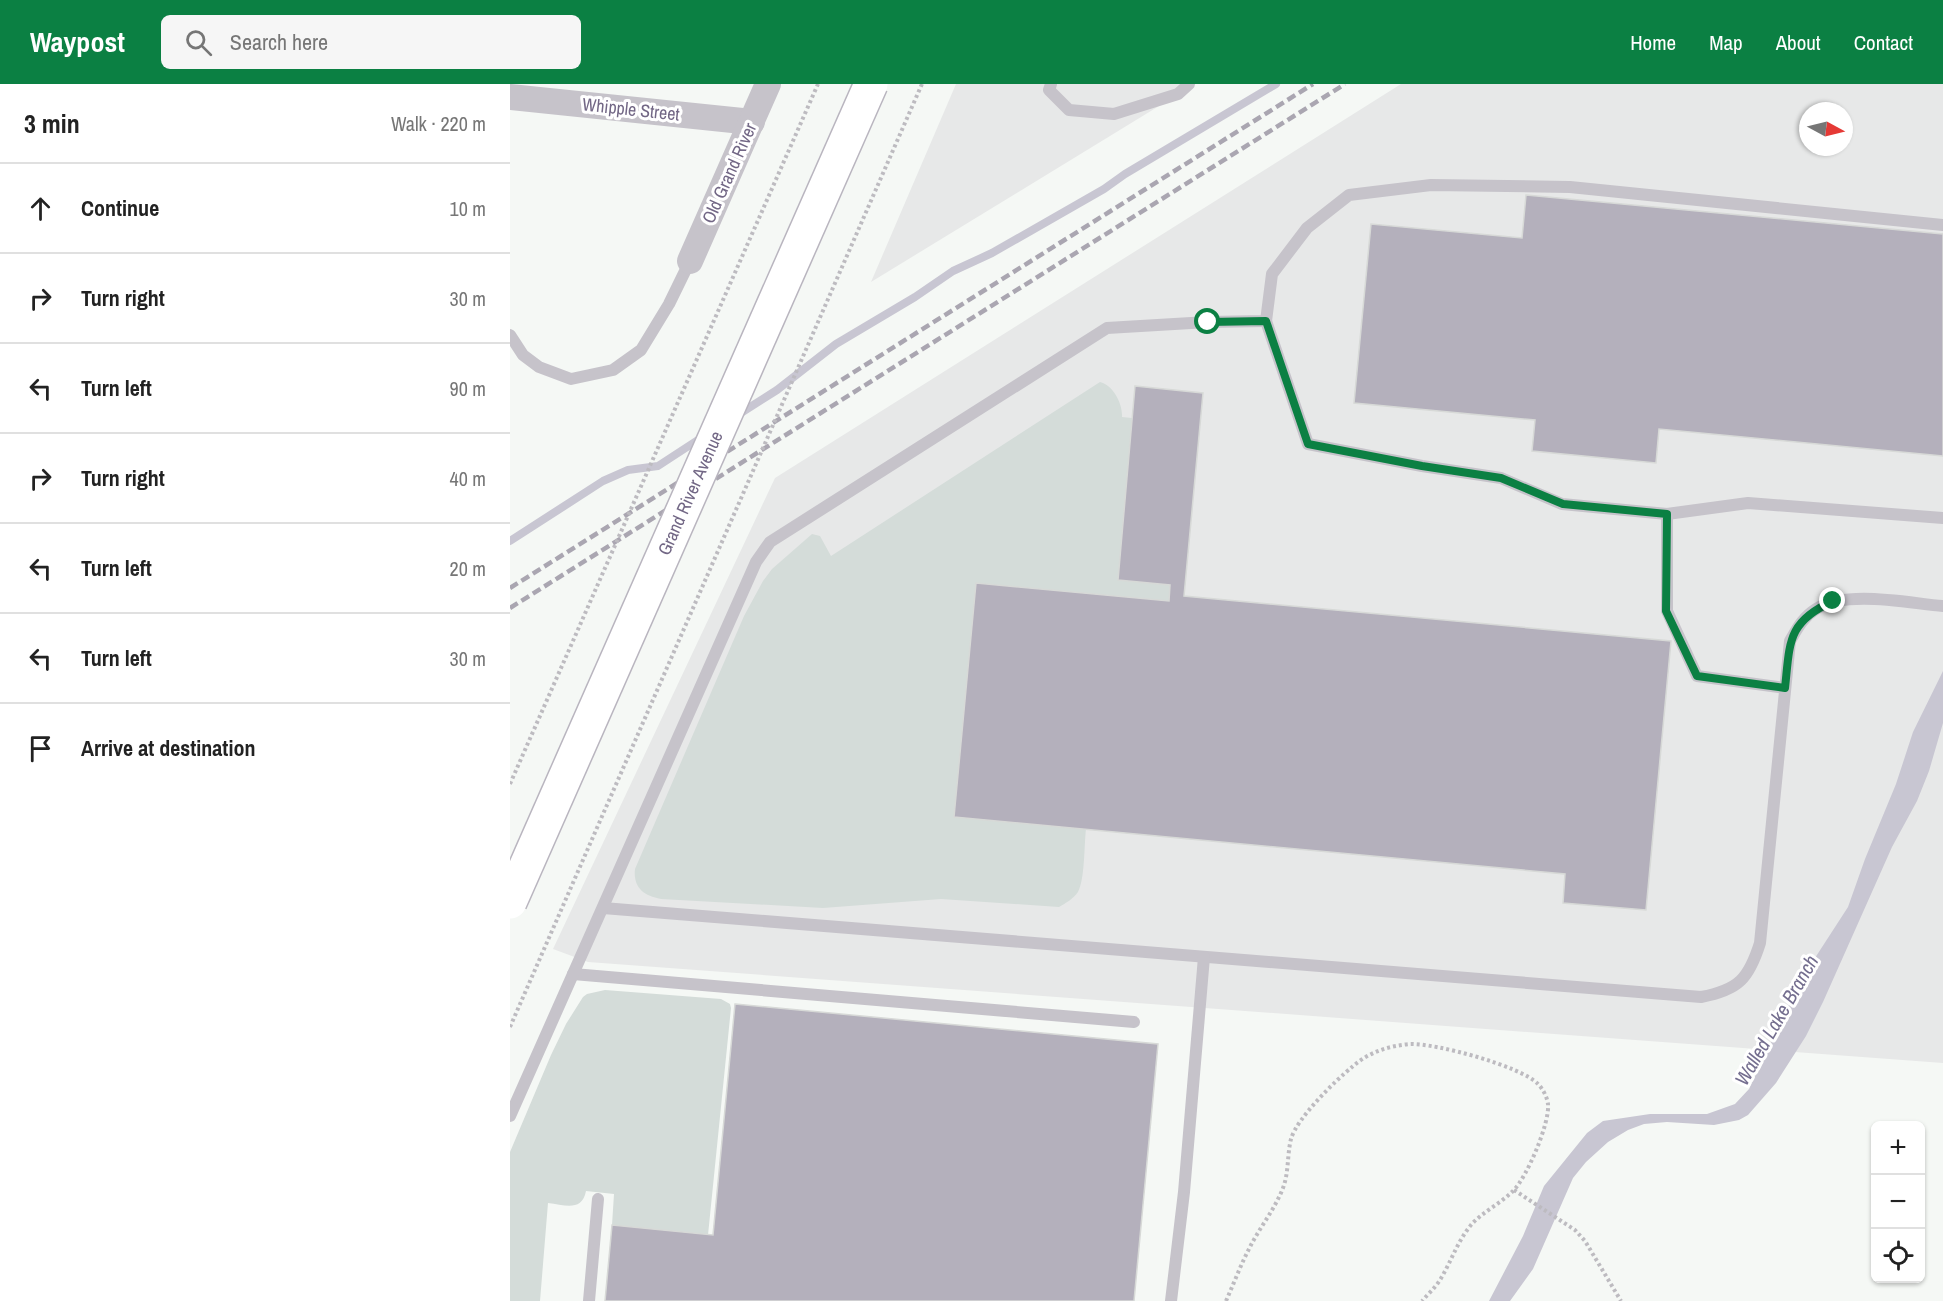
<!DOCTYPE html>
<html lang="en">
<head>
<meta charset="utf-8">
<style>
  :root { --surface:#fff; --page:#f6f6f6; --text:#222; --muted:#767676; --line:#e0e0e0; --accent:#0b8043 }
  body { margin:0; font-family:"Archivo Narrow",sans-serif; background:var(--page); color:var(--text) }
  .controls { position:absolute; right:18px; bottom:18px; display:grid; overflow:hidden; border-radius:9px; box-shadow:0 2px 4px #0004 }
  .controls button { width:54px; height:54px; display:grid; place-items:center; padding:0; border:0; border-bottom:2px solid var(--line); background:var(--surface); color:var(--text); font:30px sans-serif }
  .compass { position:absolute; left:1289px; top:18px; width:54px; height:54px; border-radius:50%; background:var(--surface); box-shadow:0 2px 4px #0004; rotate:97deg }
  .stop { position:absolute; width:18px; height:18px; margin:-14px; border:4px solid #0b8043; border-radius:50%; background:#fff }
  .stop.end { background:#0b8043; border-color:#fff; box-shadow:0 2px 6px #0008 }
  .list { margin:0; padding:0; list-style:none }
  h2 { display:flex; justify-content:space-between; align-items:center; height:78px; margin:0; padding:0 24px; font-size:26px }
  h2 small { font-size:20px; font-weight:400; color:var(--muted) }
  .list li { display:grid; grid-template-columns:39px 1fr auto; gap:18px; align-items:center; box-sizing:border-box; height:90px; padding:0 24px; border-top:2px solid var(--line) }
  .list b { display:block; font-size:22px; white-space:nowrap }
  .list em { font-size:20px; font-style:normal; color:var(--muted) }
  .icon { flex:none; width:33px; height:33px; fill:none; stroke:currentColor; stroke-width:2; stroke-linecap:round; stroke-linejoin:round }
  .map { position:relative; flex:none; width:1433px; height:1217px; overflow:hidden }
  header { display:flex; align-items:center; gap:36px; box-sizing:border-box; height:84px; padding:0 30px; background:var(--accent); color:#fff }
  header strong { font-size:28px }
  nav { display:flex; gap:33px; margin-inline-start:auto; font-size:21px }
  .search { width:420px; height:54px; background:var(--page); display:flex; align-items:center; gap:15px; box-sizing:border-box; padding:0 21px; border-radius:9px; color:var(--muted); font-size:22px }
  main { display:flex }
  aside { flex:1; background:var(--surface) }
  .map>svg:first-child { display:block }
  .built { fill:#e7e8e8; fill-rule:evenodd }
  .green { fill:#d4dcd9 }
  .water { fill:#c8c6d2 }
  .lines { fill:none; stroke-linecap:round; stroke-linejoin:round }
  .stream { stroke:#c8c6d2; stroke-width:8 }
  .building { fill:#b4b0bc; stroke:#d7d9d7; stroke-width:1.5 }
  .path { stroke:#bdbbc0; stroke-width:4; stroke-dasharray:3 3; stroke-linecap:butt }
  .service { stroke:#c6c3ca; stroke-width:12 }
  .minor { stroke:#c6c3ca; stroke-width:26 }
  .rail { stroke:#aaa6b1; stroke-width:4.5; stroke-dasharray:9 4.5; stroke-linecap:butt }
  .secondary-bridge-casing { stroke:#b9b5bf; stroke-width:36; stroke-linecap:butt }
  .path-bridge { stroke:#bdbbc0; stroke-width:4; stroke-dasharray:3 3; stroke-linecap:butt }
  .secondary-bridge { stroke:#fff; stroke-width:33 }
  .route { stroke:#0b8043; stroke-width:8 }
  .labels { text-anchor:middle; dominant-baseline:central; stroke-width:6; stroke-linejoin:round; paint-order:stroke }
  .street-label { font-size:18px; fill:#726785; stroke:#fff }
  .water-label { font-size:20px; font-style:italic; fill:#746e8f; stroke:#fff }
</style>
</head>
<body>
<header>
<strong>Waypost</strong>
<div class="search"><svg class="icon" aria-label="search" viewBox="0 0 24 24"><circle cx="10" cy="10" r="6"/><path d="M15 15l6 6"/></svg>Search here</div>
<nav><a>Home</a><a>Map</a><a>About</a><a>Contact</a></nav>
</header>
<main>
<aside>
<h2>3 min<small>Walk · 220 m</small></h2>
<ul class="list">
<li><svg class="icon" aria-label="ahead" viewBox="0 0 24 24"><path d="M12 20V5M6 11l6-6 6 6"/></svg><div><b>Continue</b></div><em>10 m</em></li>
<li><svg class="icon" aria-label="right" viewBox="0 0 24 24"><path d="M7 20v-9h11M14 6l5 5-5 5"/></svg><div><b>Turn right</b></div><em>30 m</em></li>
<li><svg class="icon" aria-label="left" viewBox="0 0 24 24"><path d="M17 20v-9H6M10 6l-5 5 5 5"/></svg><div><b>Turn left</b></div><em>90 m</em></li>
<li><svg class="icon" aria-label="right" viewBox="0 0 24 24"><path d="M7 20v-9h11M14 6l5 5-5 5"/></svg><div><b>Turn right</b></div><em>40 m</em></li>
<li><svg class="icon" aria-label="left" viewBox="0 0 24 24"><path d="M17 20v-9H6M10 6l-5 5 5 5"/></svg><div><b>Turn left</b></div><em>20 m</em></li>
<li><svg class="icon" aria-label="left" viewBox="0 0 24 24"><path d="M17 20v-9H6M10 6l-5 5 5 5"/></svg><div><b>Turn left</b></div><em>30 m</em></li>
<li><svg class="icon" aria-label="arrive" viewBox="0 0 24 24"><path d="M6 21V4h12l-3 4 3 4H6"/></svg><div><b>Arrive at destination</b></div></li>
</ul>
</aside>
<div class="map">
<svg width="1433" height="1217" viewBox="0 0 1433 1217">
  <rect width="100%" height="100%" fill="#f5f8f5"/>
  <g class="built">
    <path d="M446,0h239l-324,198z"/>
    <path d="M891,0h542v979l-1355,-101 -35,-13 222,-471zM1298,27h36v36h-36z"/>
  </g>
  <g class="green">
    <path d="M590,298c13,3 23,22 22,35l10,1 -14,162 52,5 -1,16 -193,-18 -22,234 132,12c-2,17 -1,50 -8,63 -5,7 -12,11 -19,15l-118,-8 -118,9 -162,-9c-18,-3 -28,-12 -26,-30l109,-253 19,-35 9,-12 40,-35 8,2 11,20z"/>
    <path d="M95,906l116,9 9,5 1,4 -23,227 -96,-10 2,-31 -28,-3c-4,21 -21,14 -38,12l-8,98h-30v-149l41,-97 15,-31 17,-27 4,-3z"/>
  </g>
  <path class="water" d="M1433,587v52l-14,48 -12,30 -25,46 -69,155 -17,34 -30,47 -28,32 -9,5 -25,5 -47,-3 -23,2 -16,6 -20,12 -22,20 -13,16 -40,91 -23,32h-21l34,-65 21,-50 43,-53 16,-12 47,-7h57l28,-10 14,-15 53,-111 46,-71 17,-48 31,-75 17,-52z"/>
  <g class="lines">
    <g class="stream">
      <path d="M226,332l41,-26 59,-46 79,-47 38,-26 39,-18 112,-64 21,-15 151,-90"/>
      <path d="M0,457l93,-60 25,-11 30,-4 46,-30"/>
    </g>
  </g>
  <g class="building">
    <path d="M1016,111l417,39v222l-284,-27 -3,34 -124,-12 3,-31 -181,-17 17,-179 151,14z"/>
    <path d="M625,302l68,7 -19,203 487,45 -25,269 -83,-7 2,-29 -611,-57 22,-234 193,18 1,-16 -52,-5z"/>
    <path d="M225,920l423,40 -24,257h-529l7,-76 101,10z"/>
  </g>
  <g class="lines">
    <g class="path">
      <path d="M1004,1106l61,40 10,11 36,60"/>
      <path d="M716,1217c8,-18 15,-37 24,-54 10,-20 25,-38 33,-59 6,-16 4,-33 8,-49 6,-21 44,-58 61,-72 17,-15 36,-21 58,-23 25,-1 111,22 128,40 5,5 9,13 10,20 2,19 -21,73 -35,87 -12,12 -32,22 -42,34 -14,17 -20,37 -31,55 -5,8 -12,14 -18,21"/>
    </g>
    <g class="service">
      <path d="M541,0l-2,6 20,20 45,4 64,-20 11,-10"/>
      <path d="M756,237l42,123 114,22 79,12 61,26 105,10 81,-11 195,15"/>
      <path d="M0,251l13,20 16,12 32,12 42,-9 28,-20 28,-46 21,-43"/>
      <path d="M1157,430v97l30,65 88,12"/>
      <path d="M93,824l1098,89c38,-7 48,-19 59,-54l30,-302c7,-12 13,-24 26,-32 31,-19 91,-6 127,-3"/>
      <path d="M63,890l561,48"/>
      <path d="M0,1032l246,-554 14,-20 337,-214 101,-6 58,-1 6,-47 35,-46 42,-33 82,-10 139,2 373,38"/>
      <path d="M79,1217l9,-102"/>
      <path d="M661,1217l13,-109 20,-235"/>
    </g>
    <g class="minor">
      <path d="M0,13l242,25"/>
      <path d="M180,177l78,-177"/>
    </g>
    <g class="rail">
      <path d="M0,504l803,-504"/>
      <path d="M0,524l835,-524"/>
    </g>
    <g class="secondary-bridge-casing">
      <path id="secondary-bridge" d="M0,818l361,-818"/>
    </g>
    <g class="path-bridge">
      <path d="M0,700l308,-700"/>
      <path d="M0,943l412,-943"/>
    </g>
    <use href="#secondary-bridge" class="secondary-bridge"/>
  </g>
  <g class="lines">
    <path class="route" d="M698,238l58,-1 42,123 114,22 79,12 62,26 104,10 -1,97 31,65 88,12c5,-46 2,-66 48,-87"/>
  </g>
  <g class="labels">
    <g class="street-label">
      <text transform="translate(121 25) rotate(6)">Whipple Street</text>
      <text transform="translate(219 89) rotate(-66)">Old Grand River</text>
      <text transform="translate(180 409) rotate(-66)">Grand River Avenue</text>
    </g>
    <g class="water-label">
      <text transform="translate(1266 936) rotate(-60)">Walled Lake Branch</text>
    </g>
  </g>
</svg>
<div class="controls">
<button>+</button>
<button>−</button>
<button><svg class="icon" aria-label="locate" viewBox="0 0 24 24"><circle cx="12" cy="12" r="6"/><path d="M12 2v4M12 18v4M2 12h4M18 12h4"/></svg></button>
</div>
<svg class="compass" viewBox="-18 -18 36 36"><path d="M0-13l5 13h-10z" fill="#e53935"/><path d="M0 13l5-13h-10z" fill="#767676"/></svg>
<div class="stop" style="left:698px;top:238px"></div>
<div class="stop end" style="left:1323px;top:517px"></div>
</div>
</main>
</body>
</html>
